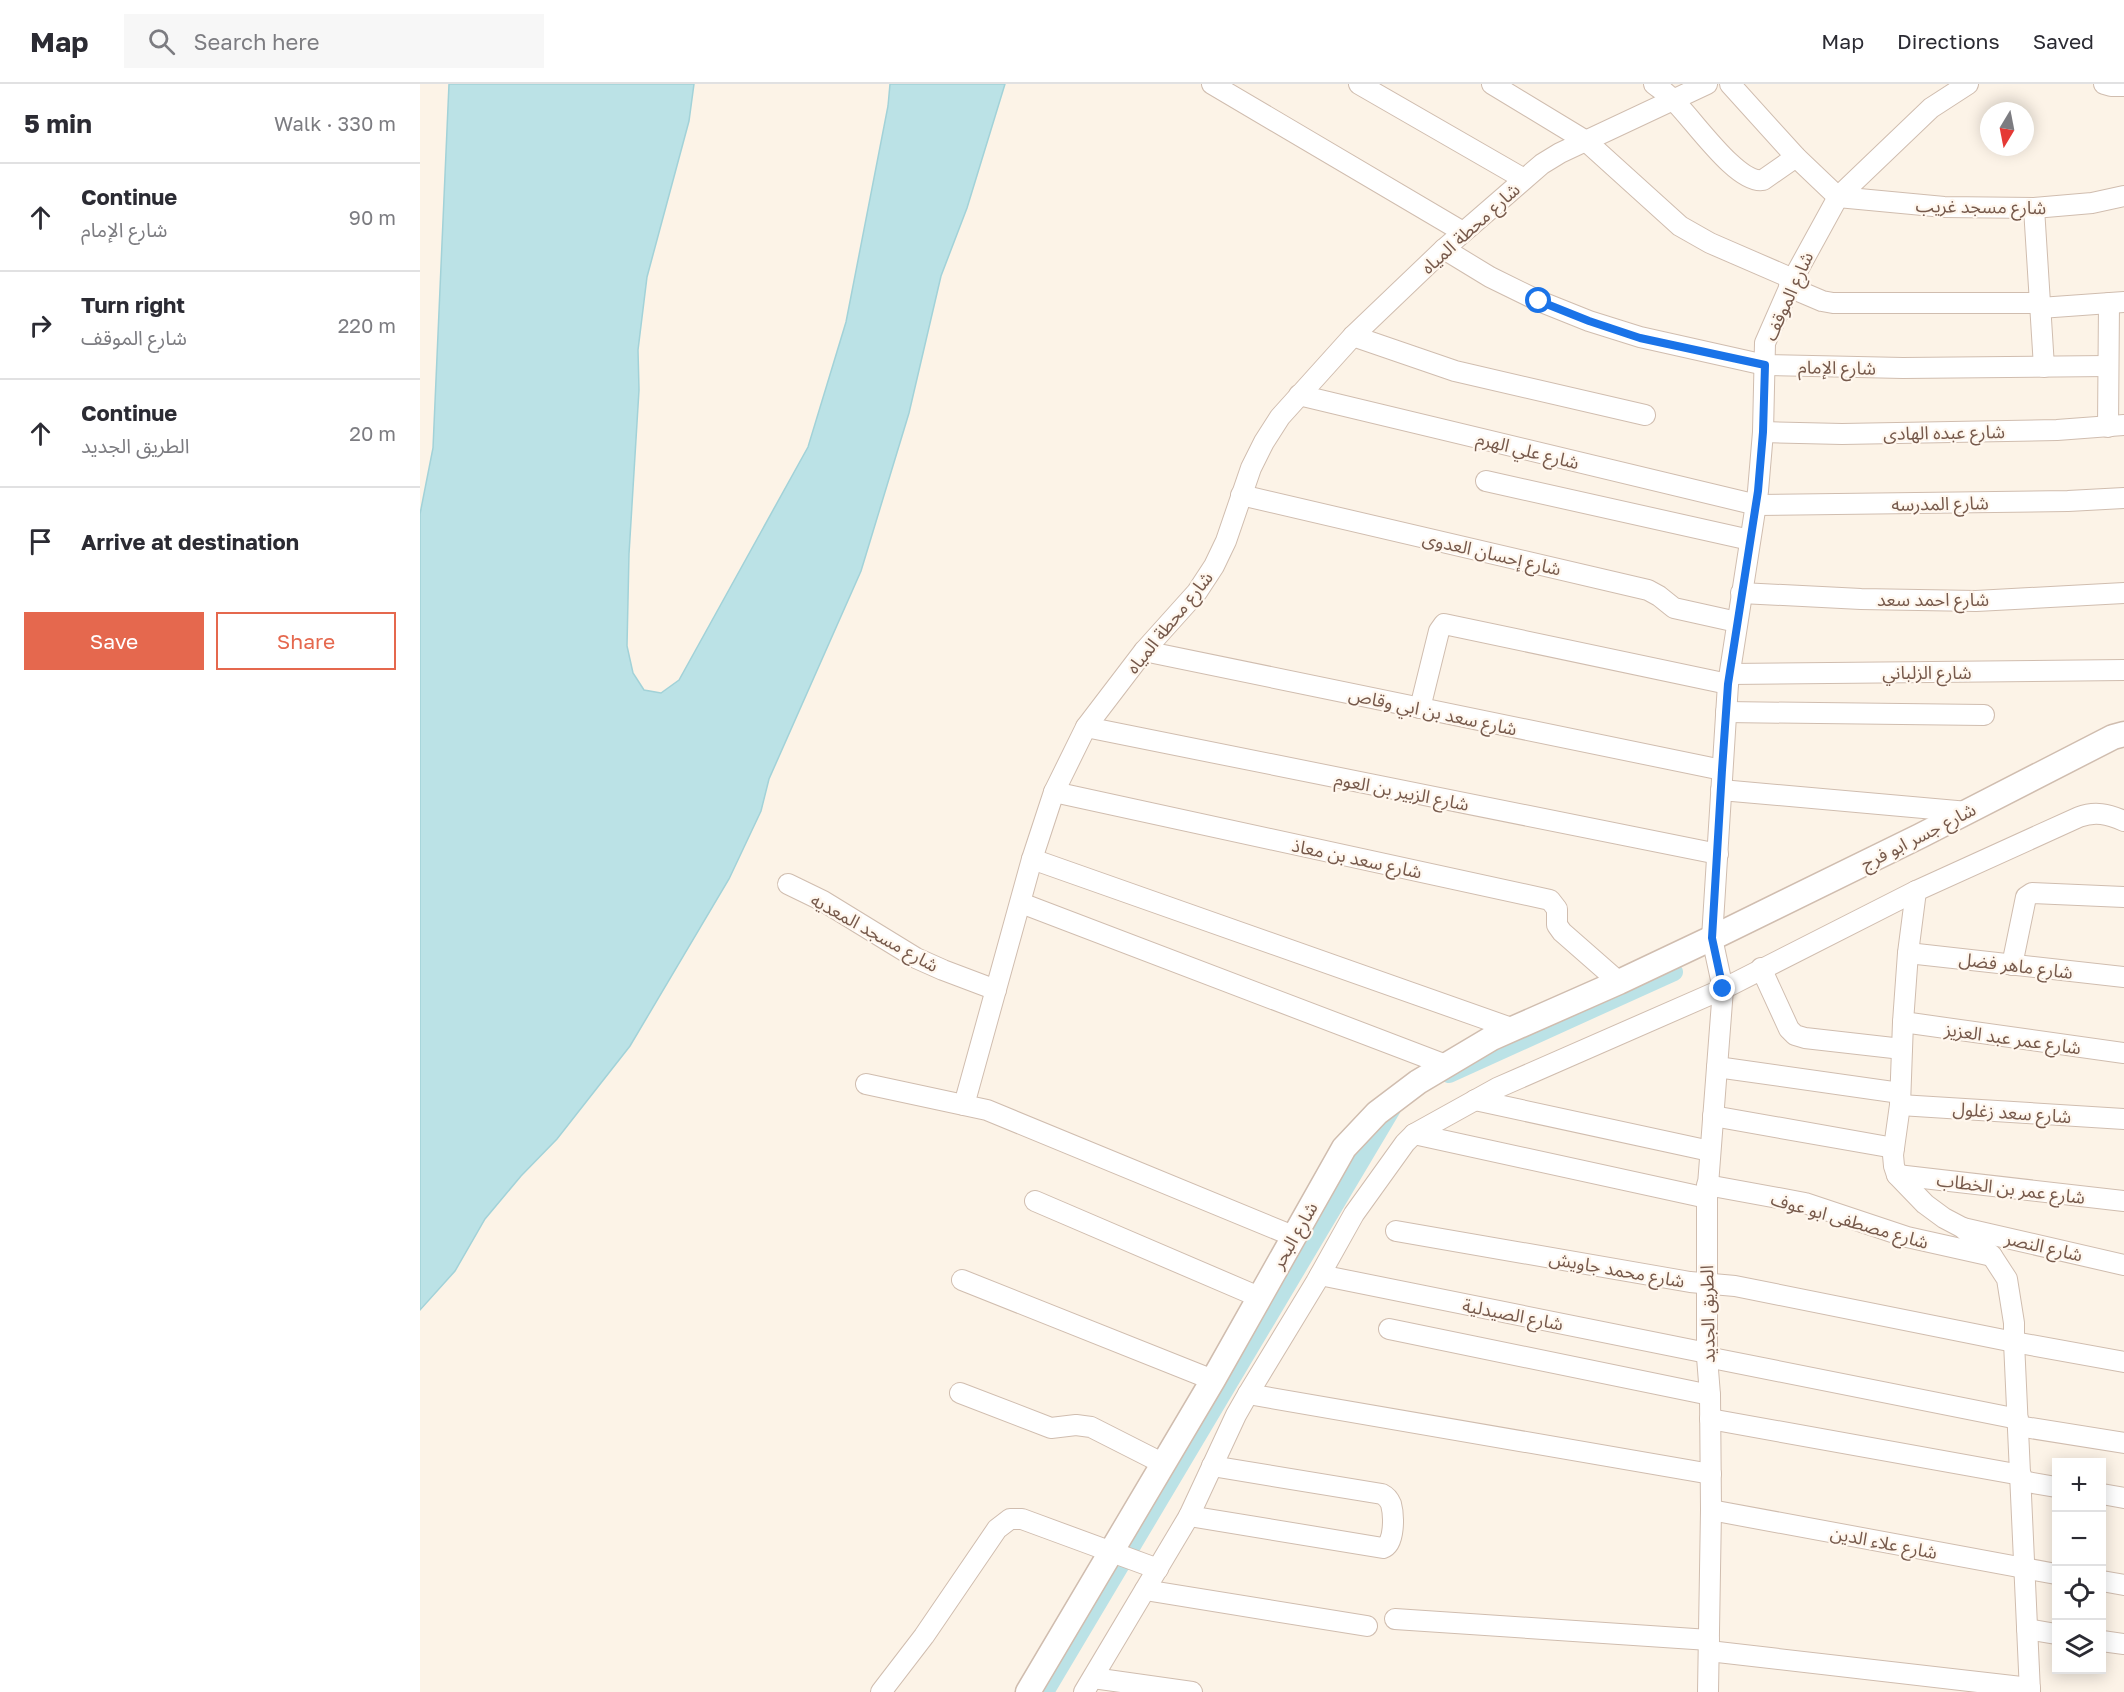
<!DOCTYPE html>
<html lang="en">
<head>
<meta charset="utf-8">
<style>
  :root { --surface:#fff; --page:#f7f7f7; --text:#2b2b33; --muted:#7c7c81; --line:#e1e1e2; --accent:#e5684e }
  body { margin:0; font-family:"Golos Text","Noto Sans Arabic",sans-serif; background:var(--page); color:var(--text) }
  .controls { position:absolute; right:18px; bottom:18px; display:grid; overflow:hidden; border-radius:0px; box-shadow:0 3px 15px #0003 }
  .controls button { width:54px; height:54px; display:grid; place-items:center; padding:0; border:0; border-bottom:2px solid var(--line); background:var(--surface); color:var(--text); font:30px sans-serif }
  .compass { position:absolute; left:1560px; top:18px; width:54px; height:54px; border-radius:50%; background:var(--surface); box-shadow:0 3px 15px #0003; rotate:190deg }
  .stop { position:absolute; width:18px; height:18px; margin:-14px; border:4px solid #1a73e8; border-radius:50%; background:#fff }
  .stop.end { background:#1a73e8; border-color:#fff; box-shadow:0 2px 6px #0008 }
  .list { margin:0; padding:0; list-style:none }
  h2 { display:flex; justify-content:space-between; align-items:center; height:78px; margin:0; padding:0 24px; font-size:26px }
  h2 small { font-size:20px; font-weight:400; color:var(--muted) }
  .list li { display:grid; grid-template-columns:39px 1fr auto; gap:18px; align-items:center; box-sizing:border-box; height:108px; padding:0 24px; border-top:2px solid var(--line) }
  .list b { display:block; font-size:22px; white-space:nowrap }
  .list p { margin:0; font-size:20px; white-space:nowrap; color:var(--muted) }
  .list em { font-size:20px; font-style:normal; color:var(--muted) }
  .actions { display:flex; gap:12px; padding:18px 24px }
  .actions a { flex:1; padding:14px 0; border:2px solid var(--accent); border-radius:0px; text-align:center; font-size:21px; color:var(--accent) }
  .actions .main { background:var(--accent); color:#fff }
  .icon { flex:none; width:33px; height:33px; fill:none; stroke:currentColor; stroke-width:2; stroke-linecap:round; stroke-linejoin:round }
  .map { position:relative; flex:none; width:1704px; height:1608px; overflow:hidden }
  header { display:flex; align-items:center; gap:36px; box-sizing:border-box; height:84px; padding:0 30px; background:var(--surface); border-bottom:2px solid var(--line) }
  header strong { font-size:28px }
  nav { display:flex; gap:33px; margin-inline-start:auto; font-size:21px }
  .search { width:420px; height:54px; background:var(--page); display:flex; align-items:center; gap:15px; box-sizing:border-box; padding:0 21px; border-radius:0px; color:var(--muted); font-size:22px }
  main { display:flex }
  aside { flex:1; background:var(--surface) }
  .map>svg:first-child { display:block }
  .water { fill:#bbe2e6; stroke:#a2d2d8; stroke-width:1.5 }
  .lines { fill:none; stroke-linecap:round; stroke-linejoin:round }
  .canal { stroke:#bbe2e6; stroke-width:18 }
  .minor-casing { stroke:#d0bdaf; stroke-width:22 }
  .tertiary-casing { stroke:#d0bdaf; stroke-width:27 }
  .minor { stroke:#fff; stroke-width:20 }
  .tertiary { stroke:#fff; stroke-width:24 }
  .route { stroke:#1a73e8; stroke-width:8 }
  .labels { text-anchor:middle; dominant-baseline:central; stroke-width:4.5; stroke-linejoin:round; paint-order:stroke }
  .street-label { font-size:18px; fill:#76594b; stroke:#fff7ee }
</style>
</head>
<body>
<header>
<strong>Map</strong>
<div class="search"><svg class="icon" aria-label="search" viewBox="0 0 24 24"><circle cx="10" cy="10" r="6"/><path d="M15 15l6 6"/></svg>Search here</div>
<nav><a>Map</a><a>Directions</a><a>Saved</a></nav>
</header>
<main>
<aside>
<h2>5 min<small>Walk · 330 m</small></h2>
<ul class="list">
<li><svg class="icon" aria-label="ahead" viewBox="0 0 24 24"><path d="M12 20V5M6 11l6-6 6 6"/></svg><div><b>Continue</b><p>شارع الإمام</p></div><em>90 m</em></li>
<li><svg class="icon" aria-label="right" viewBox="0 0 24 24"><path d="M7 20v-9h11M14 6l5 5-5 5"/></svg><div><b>Turn right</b><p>شارع الموقف</p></div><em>220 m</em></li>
<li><svg class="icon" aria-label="ahead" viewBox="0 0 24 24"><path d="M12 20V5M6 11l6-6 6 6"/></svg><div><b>Continue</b><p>الطريق الجديد</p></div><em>20 m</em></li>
<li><svg class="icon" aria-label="arrive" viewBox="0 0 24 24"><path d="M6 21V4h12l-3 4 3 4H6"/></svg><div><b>Arrive at destination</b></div></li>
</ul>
<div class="actions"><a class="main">Save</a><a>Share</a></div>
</aside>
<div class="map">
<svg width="1704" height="1608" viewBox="0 0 1704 1608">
  <rect width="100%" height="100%" fill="#fcf3e7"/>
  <path class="water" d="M29,0h245l-5,37 -42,156 -9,73 1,40 -10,164 -2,92 6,27 11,17 17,3 18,-13 129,-233 38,-125 42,-216 2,-22h115l-38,124 -26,68 -32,137 -48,158 -92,208 -8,32 -32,68 -99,167 -73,93 -36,37 -36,43 -30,52 -35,39v-796l13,-66z"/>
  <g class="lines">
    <g class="canal">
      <path d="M1029,990l225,-102"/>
      <path d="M625,1608l351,-590"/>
    </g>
    <g class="minor-casing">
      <g id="minor">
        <path d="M792,0l251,148"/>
        <path d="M939,0l165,95"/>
        <path d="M1072,0l94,57 94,85 30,17 83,36"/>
        <path d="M1234,0c6,5 13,9 18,15 19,17 65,86 91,81l33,-23"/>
        <path d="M1310,0l66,73 42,40"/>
        <path d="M1684,0l7,2h13"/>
        <path d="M1418,113l106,10 90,1 58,-5 32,-7"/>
        <path d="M1614,124l10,159"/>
        <path d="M1024,165l46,28 49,24 50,20 51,16 125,28 138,3 205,-2"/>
        <path d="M1369,203l33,14 11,2h207"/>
        <path d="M1620,224l84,-6"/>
        <path d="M933,252l102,35 190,44"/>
        <path d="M879,311l458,110 311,-4 56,-3"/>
        <path d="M1688,343l1,-124"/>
        <path d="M1343,348l79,2 215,-4 67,-5"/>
        <path d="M1066,397l264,59"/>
        <path d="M821,411l407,95 11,6 15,12 63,14"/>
        <path d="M1321,509l120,6 115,2 148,-8"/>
        <path d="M724,567l578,119"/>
        <path d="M1310,590l394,-4"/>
        <path d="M1000,624l19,-77 5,-7 284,60"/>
        <path d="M1306,628l258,3"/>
        <path d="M666,643l632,127"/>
        <path d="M1301,706l247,22"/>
        <path d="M634,708l496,108 7,9v16l5,7 57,50"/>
        <path d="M612,775l482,170"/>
        <path d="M368,800l35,17 93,57 27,12 53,20"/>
        <path d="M1496,807l-8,62 -5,69 -3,83 -7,50 1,11 3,9 28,29 19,14 19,10 29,28 15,23 7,44v19l16,350"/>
        <path d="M601,819l425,162"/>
        <path d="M1488,869l216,24"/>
        <path d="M1592,881l14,-68 6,-4 92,4"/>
        <path d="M1341,884l28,61 6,6 10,3 97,11"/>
        <path d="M1483,938l221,31"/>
        <path d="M1297,983l183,26"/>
        <path d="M446,1000l121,26 306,126"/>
        <path d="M1055,1016l235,51"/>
        <path d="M544,1021l68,-246 22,-67 32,-65 58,-76 53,-59 17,-26 12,-25 25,-73 13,-26 16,-25 73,-81 91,-87 98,-85 18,-11 147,-69"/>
        <path d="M1480,1021l224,14"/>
        <path d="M1293,1032l181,32"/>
        <path d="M994,1050l293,64"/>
        <path d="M1477,1091l227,26"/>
        <path d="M1287,1101l98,18 102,34 85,19"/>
        <path d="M615,1117l224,96"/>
        <path d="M1543,1144l161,37"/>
        <path d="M976,1147l294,51 45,4 279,56 110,20"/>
        <path d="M900,1191l387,78"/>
        <path d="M542,1196l251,100"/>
        <path d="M969,1245l321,66"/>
        <path d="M1287,1273l311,62"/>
        <path d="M540,1309l91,35 25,-3 15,2 73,37"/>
        <path d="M828,1310l463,80"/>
        <path d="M1290,1335l311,56"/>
        <path d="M1598,1342l106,17"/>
        <path d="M1601,1397l35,6"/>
        <path d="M1682,1410l22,4"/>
        <path d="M1291,1426l345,64"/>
        <path d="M769,1432l194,32c12,-4 11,-33 8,-44 -2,-5 -5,-8 -9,-10l-170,-28"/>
        <path d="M1682,1497l22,4"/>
        <path d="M725,1506l222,36"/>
        <path d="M975,1535l314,21"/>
        <path d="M1607,1545l29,5"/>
        <path d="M1682,1557l22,3"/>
        <path d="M1289,1567l321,37"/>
        <path d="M673,1594l99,14"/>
        <path d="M461,1608l43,-56 73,-107 13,-10h12l136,50"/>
        <path d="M664,1608l105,-176 47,-101 12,-21 68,-112 38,-68 51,-71 9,-9 83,-46 226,-99 193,-98 163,-74c16,-6 29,-3 45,4"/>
        <path d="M1288,1608l3,-182 -1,-115 -3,-38v-159l16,-209 -11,-51 16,-254 30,-193 5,-59 2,-89 28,-64 45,-82 93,-89 37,-24"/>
      </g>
    </g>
    <g class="tertiary-casing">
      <path id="tertiary" d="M608,1608l185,-312 131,-232 33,-35 41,-31 74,-44 127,-56 93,-44 208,-102 193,-99 11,-3"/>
    </g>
    <use href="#minor" class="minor"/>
    <use href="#tertiary" class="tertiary"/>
  </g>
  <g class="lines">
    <path class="route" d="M1119,217l50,20 51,17 125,27 -2,67 -5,59 -30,193 -6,86 -10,168 11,51"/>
  </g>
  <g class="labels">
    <g class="street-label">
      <text transform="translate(1561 122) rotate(1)">شارع مسجد غريب</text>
      <text transform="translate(1050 144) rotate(-42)">شارع محطة المياه</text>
      <text transform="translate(1368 212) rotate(-66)">شارع الموقف</text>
      <text transform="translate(1417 283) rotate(1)">شارع الإمام</text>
      <text transform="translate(1524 348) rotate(-1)">شارع عبده الهادى</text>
      <text transform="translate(1108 366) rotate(14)">شارع علي الهرم</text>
      <text transform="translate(1520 419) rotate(-1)">شارع المدرسه</text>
      <text transform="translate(1072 469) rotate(13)">شارع إحسان العدوى</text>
      <text x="1513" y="515">شارع احمد سعد</text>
      <text transform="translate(749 538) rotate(-51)">شارع محطة المياه</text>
      <text x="1507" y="588">شارع الزلباني</text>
      <text transform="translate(1013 627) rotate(12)">شارع سعد بن ابي وقاص</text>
      <text transform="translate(982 707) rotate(11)">شارع الزبير بن العوم</text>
      <text transform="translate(1498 752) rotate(-27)">شارع جسر ابو فرج</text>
      <text transform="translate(937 774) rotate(12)">شارع سعد بن معاذ</text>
      <text transform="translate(455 848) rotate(29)">شارع مسجد المعديه</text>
      <text transform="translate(1596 881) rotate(7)">شارع ماهر فضل</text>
      <text transform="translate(1593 954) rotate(8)">شارع عمر عبد العزيز</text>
      <text transform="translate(1592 1028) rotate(4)">شارع سعد زغلول</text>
      <text transform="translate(1591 1104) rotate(7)">شارع عمر بن الخطاب</text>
      <text transform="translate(1430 1136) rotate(16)">شارع مصطفى ابو عوف</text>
      <text transform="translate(874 1151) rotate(-60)">شارع البحر</text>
      <text transform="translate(1624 1162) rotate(13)">شارع النصر</text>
      <text transform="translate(1197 1185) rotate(10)">شارع محمد جاويش</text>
      <text transform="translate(1093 1230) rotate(11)">شارع الصيدلية</text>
      <text transform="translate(1287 1230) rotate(-91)">الطريق الجديد</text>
      <text transform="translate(1464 1458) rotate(11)">شارع علاء الدين</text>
    </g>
  </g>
</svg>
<div class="controls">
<button>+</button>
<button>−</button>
<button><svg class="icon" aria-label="locate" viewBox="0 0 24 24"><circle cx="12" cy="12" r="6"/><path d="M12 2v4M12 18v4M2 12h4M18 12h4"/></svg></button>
<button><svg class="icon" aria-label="layers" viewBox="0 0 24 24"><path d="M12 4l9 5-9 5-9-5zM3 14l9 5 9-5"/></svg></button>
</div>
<svg class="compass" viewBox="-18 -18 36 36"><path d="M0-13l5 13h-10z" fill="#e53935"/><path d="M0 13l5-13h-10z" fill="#7c7c81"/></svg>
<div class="stop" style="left:1119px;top:217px"></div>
<div class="stop end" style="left:1303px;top:905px"></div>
</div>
</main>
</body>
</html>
